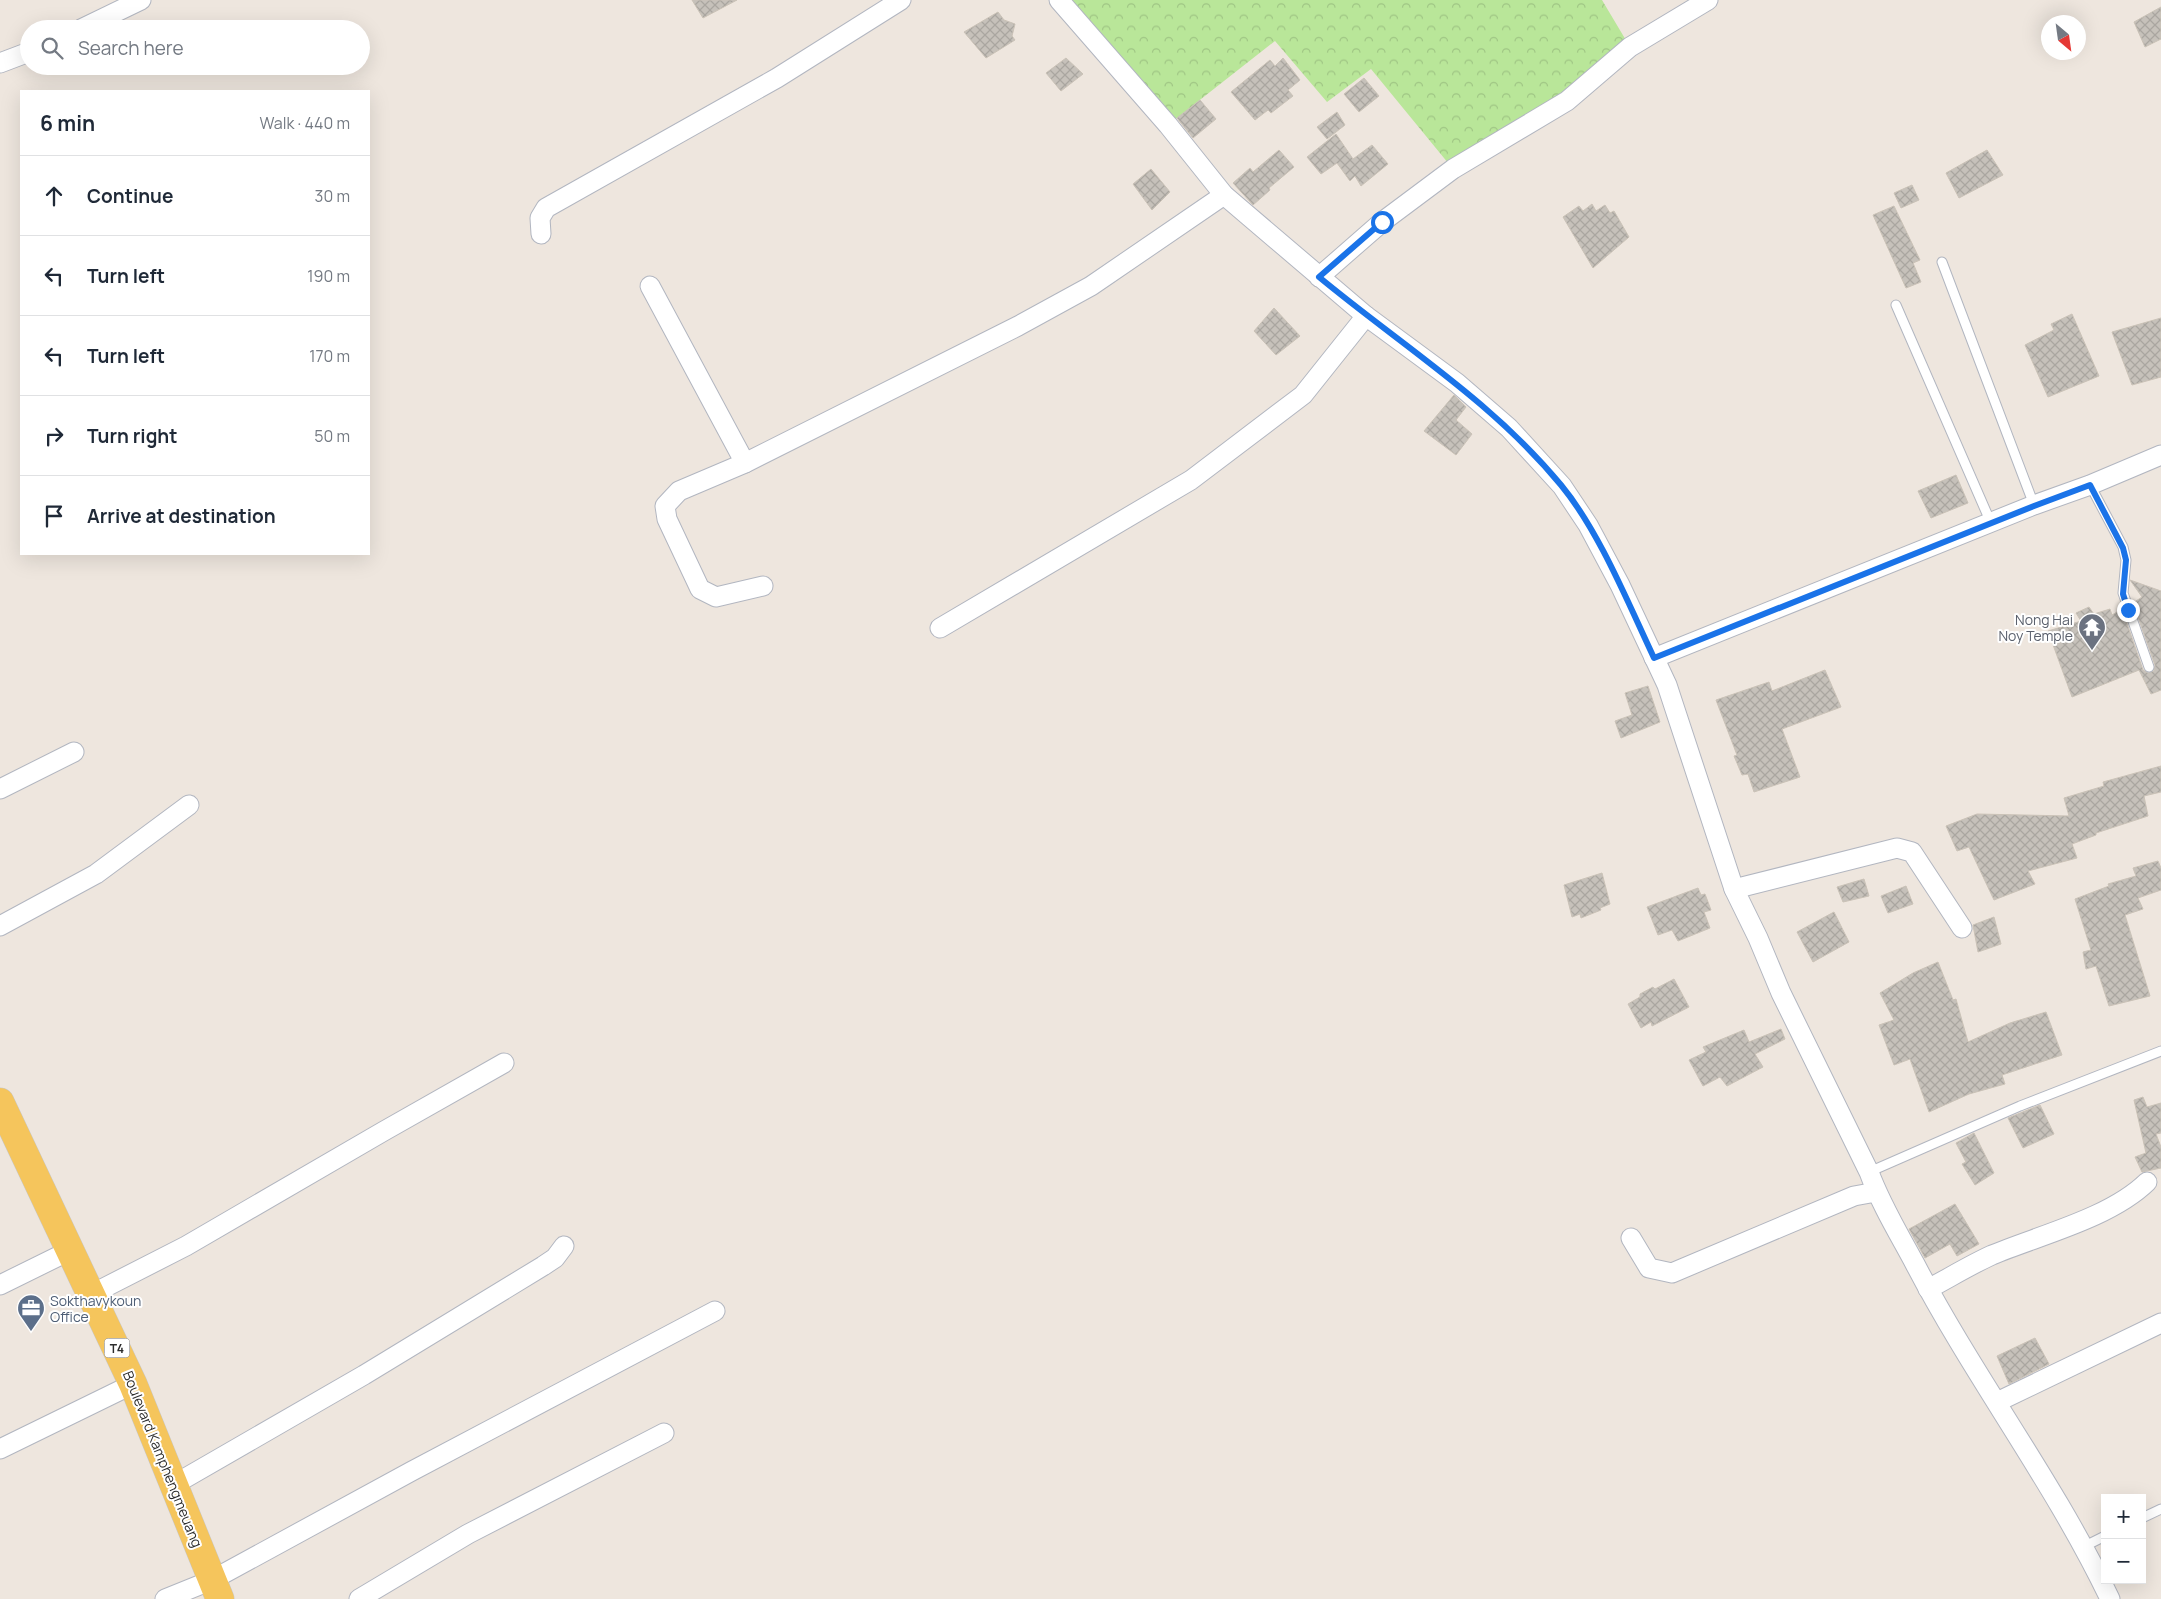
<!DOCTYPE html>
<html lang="en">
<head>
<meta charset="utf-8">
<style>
  :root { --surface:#fff; --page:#f6f6f7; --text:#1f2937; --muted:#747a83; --line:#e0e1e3 }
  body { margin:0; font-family:Manrope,sans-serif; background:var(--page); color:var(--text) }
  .controls { position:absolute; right:15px; bottom:15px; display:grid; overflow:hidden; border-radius:0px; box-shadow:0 5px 20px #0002 }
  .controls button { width:45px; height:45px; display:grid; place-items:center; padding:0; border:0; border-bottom:1px solid var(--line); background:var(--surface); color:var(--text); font:25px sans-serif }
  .compass { position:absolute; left:2041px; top:15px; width:45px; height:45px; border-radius:50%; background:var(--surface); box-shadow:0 5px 20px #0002; rotate:151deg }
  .stop { position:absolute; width:15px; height:15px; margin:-11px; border:4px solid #1a73e8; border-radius:50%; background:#fff }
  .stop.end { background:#1a73e8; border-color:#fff; box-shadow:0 1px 5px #0008 }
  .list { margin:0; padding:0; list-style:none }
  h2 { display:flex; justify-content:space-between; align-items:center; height:65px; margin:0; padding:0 20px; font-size:21px }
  h2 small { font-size:16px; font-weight:400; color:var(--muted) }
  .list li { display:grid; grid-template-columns:32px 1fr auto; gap:15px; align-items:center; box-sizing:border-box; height:80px; padding:0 20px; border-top:1px solid var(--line) }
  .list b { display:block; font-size:19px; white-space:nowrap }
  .list em { font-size:16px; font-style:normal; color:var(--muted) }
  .icon { flex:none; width:28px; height:28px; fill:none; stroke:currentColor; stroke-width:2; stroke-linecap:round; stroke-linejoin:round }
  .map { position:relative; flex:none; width:2161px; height:1599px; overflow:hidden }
  .search { position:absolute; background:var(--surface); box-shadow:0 5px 20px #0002; left:20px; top:20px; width:350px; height:55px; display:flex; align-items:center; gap:12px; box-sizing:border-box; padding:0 18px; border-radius:28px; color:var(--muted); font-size:19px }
  .panel { position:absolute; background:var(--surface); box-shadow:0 5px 20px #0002; left:20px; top:90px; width:350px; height:465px; border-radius:0px }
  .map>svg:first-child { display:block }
  .forest { fill:url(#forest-crowns) }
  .building { fill:url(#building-cross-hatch); stroke:#cac2b7 }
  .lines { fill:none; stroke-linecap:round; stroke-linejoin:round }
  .lane-casing { stroke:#b2b6c0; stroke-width:11 }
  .street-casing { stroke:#b2b6c0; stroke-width:21 }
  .primary-casing { stroke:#c8c8c8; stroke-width:29 }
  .lane { stroke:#fff; stroke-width:9 }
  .street { stroke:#fff; stroke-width:19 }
  .primary { stroke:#f5c55c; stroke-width:28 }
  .route { stroke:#1a73e8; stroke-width:6 }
  .labels { text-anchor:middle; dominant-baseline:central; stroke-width:4; stroke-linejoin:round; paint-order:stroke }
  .shield { fill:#fff; stroke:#6b6b6b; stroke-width:1 }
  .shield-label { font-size:12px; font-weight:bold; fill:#2c2c2c }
  .worship-label { font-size:14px; fill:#5b616d; stroke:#fff; text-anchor:end }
  .service-label { font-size:14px; fill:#4e5e75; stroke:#fff; text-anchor:start }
  .street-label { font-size:14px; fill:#2c2c2c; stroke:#fff }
</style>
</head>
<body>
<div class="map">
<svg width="2161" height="1599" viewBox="0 0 2161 1599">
  <defs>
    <pattern id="forest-crowns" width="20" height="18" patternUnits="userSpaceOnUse" patternTransform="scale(1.25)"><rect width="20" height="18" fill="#b9e699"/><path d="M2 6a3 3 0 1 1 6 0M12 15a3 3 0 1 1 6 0" fill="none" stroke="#9fc584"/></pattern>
    <pattern id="building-cross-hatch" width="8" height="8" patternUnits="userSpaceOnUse" patternTransform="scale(1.25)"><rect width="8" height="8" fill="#c6c1ba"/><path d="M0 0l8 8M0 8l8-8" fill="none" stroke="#aaa6a0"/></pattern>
  </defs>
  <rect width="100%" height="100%" fill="#eee6de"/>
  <path class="forest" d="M1062,0h540l28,47 -177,122 -82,-100 -44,33 -52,-61 -107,84z"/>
  <g class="building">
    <path d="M692,0h45l-34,18z"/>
    <path d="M2161,7v32l-16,8 -11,-25z"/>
    <path d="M998,12l6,8 11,4 -3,12 3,4 -29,18 -22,-26z"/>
    <path d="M1066,58l17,16 -22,17 -15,-18z"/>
    <path d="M1283,58l17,22 -12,10 5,6 -22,17 -3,-3 -13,10 -24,-28 39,-32 5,6z"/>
    <path d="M1364,78l15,18 -20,16 -15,-18z"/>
    <path d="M1200,100l16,19 -23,19 -16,-20z"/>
    <path d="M1337,112l8,13 -18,14 -10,-12z"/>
    <path d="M1336,134l17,25 19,-14 16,19 -27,22 -6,-10 -5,5 -13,-18 -16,11 -14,-17z"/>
    <path d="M1279,150l15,17 -25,21 1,2 -17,15 -20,-22 17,-15 3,4z"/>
    <path d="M1987,150l16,25 -44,23 -13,-25z"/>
    <path d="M1151,169l19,23 -18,18 -19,-26z"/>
    <path d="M1912,185l7,15 -18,8 -7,-15z"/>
    <path d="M1592,204l4,7 9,-6 5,8 4,-2 15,26 -36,31 -30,-51 16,-11 4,5z"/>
    <path d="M1894,206l26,54 -7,3 8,19 -15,6 -33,-73z"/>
    <path d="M1274,308l26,28 -24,19 -22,-24z"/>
    <path d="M2072,314l27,62 -51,21 -23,-52 29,-15 -3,-6z"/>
    <path d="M2161,318v59l-29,8 -20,-53z"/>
    <path d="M1454,395l12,12 -10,13 16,14 -16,21 -32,-24z"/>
    <path d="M1956,475l12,28 -37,15 -13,-27z"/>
    <path d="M2130,580l31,11v99l-10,4 -12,-24 -67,27 -24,-66 33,-10 -5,-8 13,-6 5,7 16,-5 2,6 10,-6 21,61 5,3 6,-2 1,-6 -22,-62 9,-6z"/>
    <path d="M1825,670l16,37 -59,22 18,48 -46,15 -6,-18 -6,1 -8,-19 3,-1 -21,-55 53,-18 3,9z"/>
    <path d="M1648,686l12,36 -39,16 -6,-17 17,-6 -7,-22z"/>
    <path d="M2161,766v26l-17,4 4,20 -52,17v2l-24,9 5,14 -49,13 7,13 -41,16 -25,-53 -12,4 -11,-25 31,-12 92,2 -5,-18 40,-12 -1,-4z"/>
    <path d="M2158,861l3,7v22l-23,8 5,11 -18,6 25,81 -41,10 -13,-40 -10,3 -3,-17 8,-2 -16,-51 34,-13 -1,-2 28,-8 -3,-8z"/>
    <path d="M1602,873l8,31 -10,4 1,2 -20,8 -1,-4 -8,3 -8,-32z"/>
    <path d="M1864,879l5,17 -26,6 -6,-15z"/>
    <path d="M1906,886l7,18 -25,9 -7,-17z"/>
    <path d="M1698,888l3,7 4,-1 6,16 -7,2 6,16 -32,13 -6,-11 -14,5 -11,-28z"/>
    <path d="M1834,912l15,30 -36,20 -16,-30z"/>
    <path d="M1994,917l7,27 -23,8 -5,-27z"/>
    <path d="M1938,962l15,38 3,-1 12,43 42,-19 36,-11 16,43 -60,20 3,9 -36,10 -40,18 -19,-53 -16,6 -15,-40 15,-5 -14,-27 33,-20z"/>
    <path d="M1674,979l15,28 -37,19 -1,-4 -10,6 -13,-24 12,-7v-3l13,-7 2,2z"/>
    <path d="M1781,1029l4,10 -30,15 8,13 -36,19 -7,-9 -17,9 -14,-26 17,-8 -3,-5 41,-17 5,12z"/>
    <path d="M2143,1097l4,10 14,-4v30l-5,1 5,13v21l-19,4 -7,-15 11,-4 -12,-53z"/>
    <path d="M2040,1105l14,29 -31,14 -15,-30z"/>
    <path d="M1974,1133l20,40 -19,12 -13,-21 4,-2 -10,-19z"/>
    <path d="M1955,1204l24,40 -22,12 -7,-12 -25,14 -16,-29z"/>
    <path d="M2035,1338l14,26 -40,20 -12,-28z"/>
  </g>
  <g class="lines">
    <g class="lane-casing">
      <g id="lane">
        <path d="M1942,262l92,243"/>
        <path d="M1896,305l95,218"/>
        <path d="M2090,485l33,62 3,13 -3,33 26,74"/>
        <path d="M1869,1172l151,-66 141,-55"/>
        <path d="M2142,1518l19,-9"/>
        <path d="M2083,1547l22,-11"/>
      </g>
    </g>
    <g class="street-casing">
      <g id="street">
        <path d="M1059,0l109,125 56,70 142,121 91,67 52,45 53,58 26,39 32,60 47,100 67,204 24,49 23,55 88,179c12,33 30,62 46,92 60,115 139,218 195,335"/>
        <path d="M81,29l60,-29"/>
        <path d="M0,63l29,-11"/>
        <path d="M541,234l-1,-16 6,-10 231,-130 124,-78"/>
        <path d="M1319,277l63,-55 71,-53 114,-68 63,-54 78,-47"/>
        <path d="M650,286l95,177"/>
        <path d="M763,586l-47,11 -16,-8 -33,-70 -2,-13 14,-15 66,-28 273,-137 73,-40 133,-91"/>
        <path d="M940,628l251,-148 112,-85 63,-79"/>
        <path d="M1654,658l380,-153 56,-20 71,-30"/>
        <path d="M0,789l74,-37"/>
        <path d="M1734,889l163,-41 15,4 50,76"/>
        <path d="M0,926l96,-52 93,-69"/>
        <path d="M1631,1238l18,30 23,5 182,-77 22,-4"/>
        <path d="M0,1285l69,-34"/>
        <path d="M1928,1289c21,-11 42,-24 64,-34 48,-20 118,-37 155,-73"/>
        <path d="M92,1294l94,-48 198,-115 120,-68"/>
        <path d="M1997,1402l164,-79"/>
        <path d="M0,1449l133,-65"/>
        <path d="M175,1484l189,-109 179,-109 12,-8 9,-12"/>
        <path d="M165,1599l47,-19 200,-109 303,-160"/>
        <path d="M359,1599l109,-65 196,-101"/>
      </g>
    </g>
    <g class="primary-casing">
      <path id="primary" d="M0,1102l133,282 87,215"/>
    </g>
    <use href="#lane" class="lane"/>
    <use href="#street" class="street"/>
    <use href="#primary" class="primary"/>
  </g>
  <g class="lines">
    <path class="route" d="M1382,222l-63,55c82,68 173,124 242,208 38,46 67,118 93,173l380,-152 56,-21 33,63 3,12 -3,34 5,16"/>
  </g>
  <defs>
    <g id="temple-pin" transform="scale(1.4375)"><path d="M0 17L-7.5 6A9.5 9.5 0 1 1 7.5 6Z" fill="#6b7280" stroke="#fff"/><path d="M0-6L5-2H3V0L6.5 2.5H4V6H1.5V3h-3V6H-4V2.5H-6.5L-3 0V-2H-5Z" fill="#fff"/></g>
    <g id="office-pin" transform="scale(1.4375)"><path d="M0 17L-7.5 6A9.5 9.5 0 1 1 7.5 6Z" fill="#5c6f8a" stroke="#fff"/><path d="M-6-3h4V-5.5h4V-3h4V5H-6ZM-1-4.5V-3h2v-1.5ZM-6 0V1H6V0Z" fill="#fff"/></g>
  </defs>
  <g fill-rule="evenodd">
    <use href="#temple-pin" x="2092" y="627"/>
    <use href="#office-pin" x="31" y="1308"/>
  </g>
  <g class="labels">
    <rect class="shield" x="104.5" y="1338.5" width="25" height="19" rx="4"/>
    <g class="shield-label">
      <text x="117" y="1348">T4</text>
    </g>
    <g class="worship-label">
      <text x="2073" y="619">Nong Hai<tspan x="2073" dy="16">Noy Temple</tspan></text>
    </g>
    <g class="service-label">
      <text x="50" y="1300">Sokthavykoun<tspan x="50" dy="16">Office</tspan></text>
    </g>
    <g class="street-label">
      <text transform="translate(163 1459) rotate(68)">Boulevard Kamphengmeuang</text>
    </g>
  </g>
</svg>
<div class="controls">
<button>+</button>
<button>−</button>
</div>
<svg class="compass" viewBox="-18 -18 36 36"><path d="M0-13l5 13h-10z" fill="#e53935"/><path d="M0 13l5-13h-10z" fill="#747a83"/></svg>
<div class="stop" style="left:1382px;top:222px"></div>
<div class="stop end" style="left:2128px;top:610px"></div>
<div class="search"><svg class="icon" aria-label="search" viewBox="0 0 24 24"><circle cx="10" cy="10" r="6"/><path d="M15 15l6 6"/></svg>Search here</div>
<section class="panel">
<h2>6 min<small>Walk · 440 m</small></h2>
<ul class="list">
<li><svg class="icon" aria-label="ahead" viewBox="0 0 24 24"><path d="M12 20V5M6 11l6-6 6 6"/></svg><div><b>Continue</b></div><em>30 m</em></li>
<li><svg class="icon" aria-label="left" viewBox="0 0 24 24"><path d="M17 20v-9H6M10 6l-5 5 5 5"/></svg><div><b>Turn left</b></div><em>190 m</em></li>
<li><svg class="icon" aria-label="left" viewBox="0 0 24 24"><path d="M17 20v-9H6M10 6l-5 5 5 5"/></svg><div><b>Turn left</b></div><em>170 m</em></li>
<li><svg class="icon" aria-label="right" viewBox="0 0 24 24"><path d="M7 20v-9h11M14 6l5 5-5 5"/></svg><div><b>Turn right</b></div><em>50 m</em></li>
<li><svg class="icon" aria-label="arrive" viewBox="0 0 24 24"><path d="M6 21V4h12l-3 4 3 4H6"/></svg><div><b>Arrive at destination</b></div></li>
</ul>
</section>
</div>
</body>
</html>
